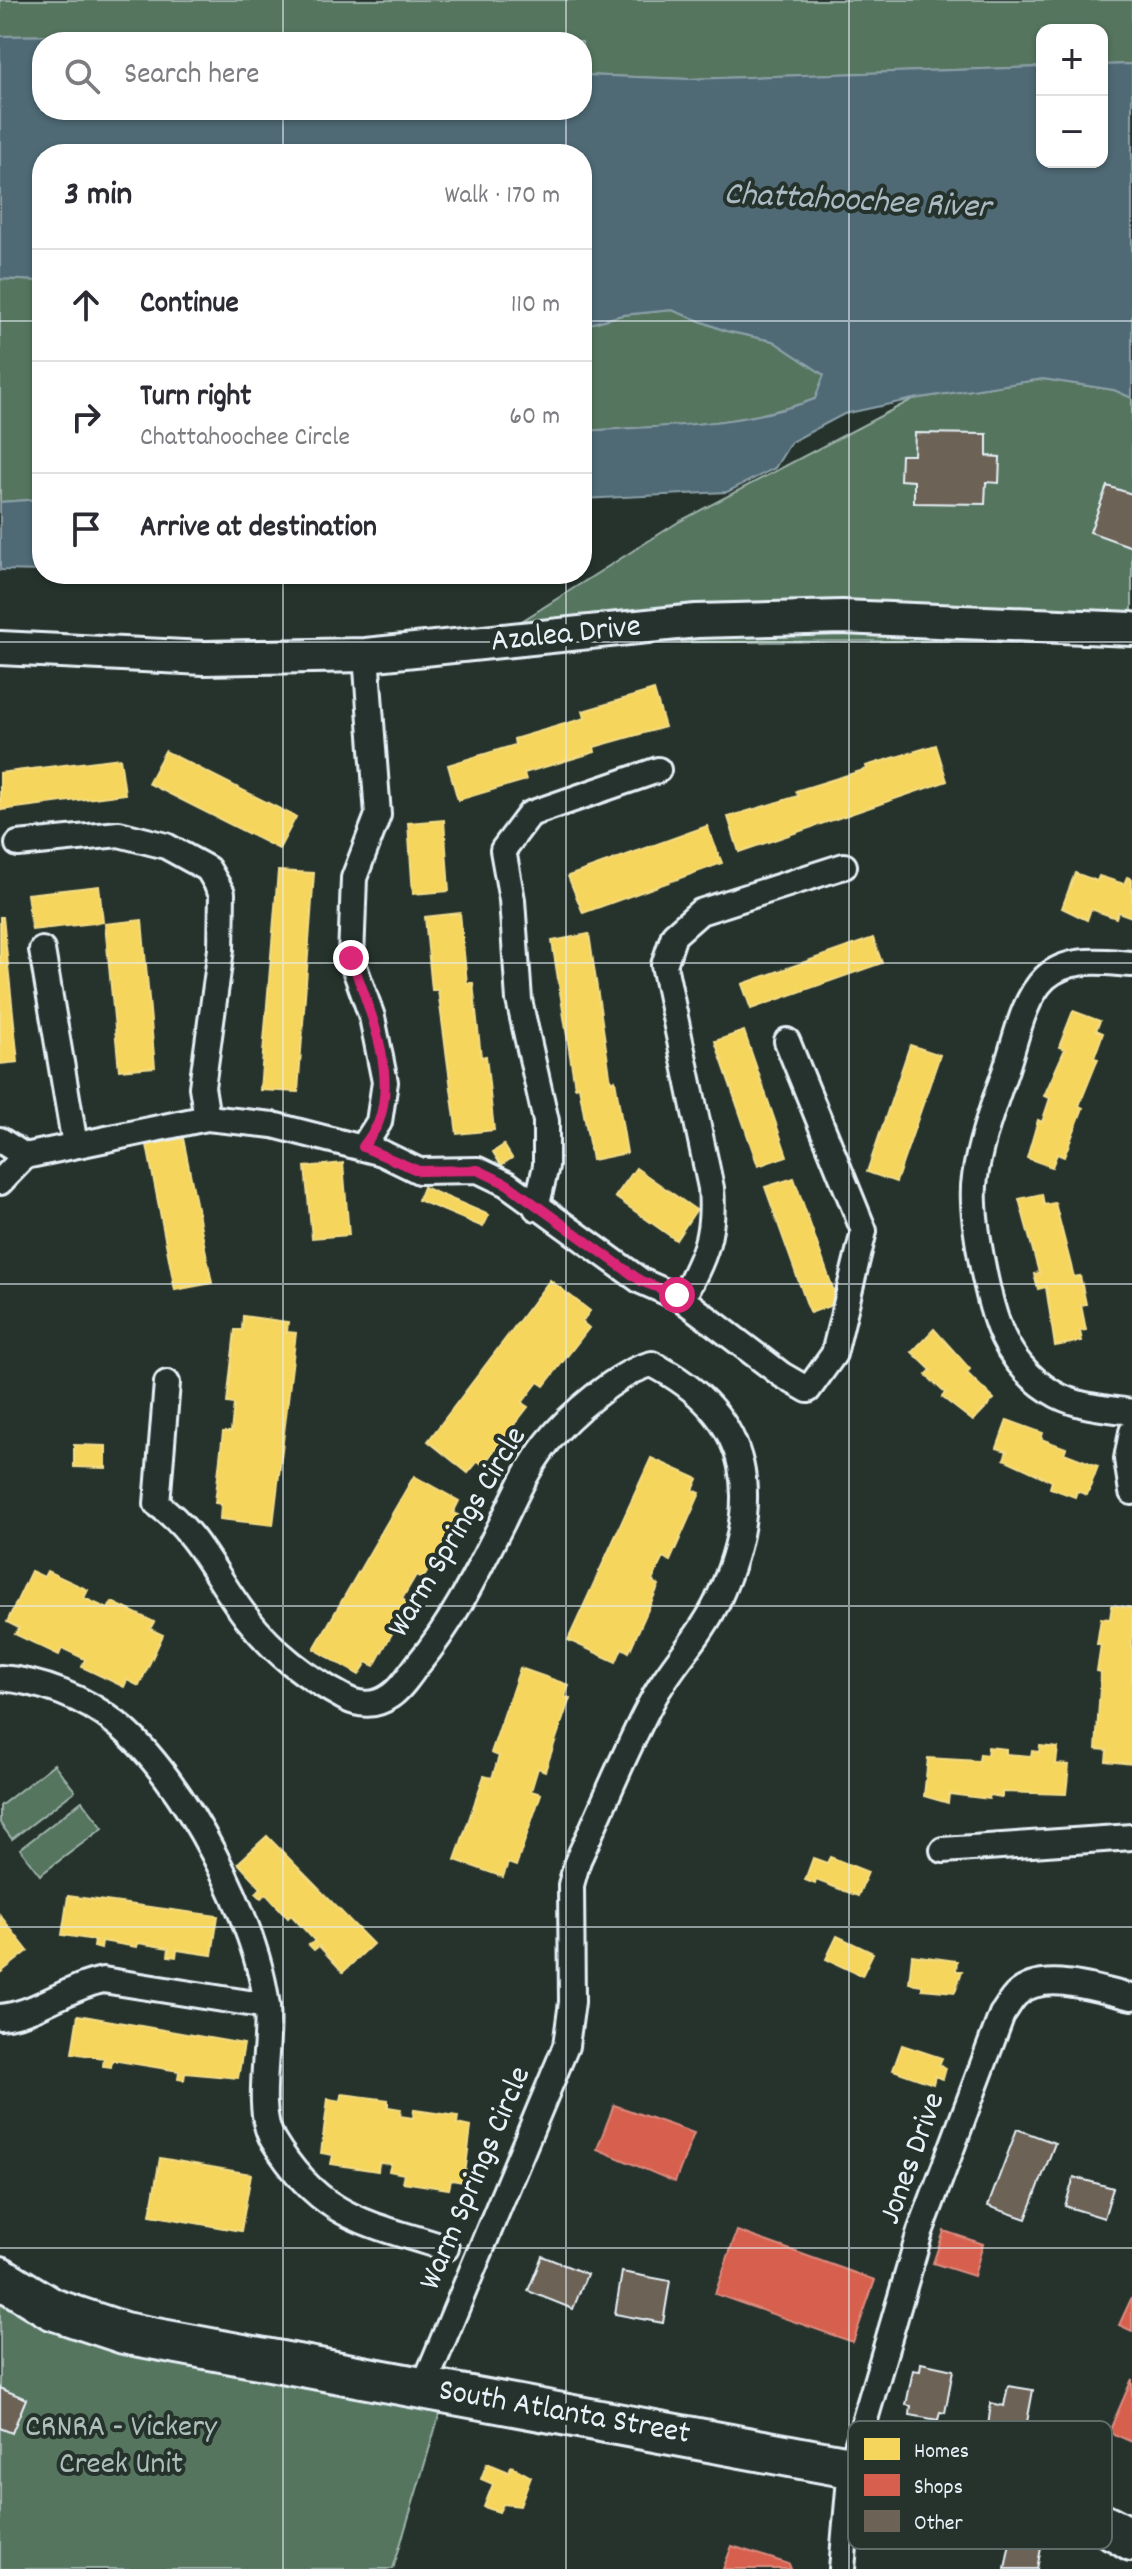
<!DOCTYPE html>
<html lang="en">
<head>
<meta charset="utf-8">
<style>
  :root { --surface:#fff; --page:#f7f7f7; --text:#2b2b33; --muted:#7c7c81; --line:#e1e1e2 }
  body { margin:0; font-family:Dekko,sans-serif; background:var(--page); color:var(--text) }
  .controls { position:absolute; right:24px; top:24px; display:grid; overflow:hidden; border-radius:16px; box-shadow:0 2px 6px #0004 }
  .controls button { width:72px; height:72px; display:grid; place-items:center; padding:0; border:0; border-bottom:2px solid var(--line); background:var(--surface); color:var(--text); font:40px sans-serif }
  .stop { position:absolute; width:24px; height:24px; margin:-18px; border:6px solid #db2777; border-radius:50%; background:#fff }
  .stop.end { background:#db2777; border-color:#fff; box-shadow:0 2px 8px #0008 }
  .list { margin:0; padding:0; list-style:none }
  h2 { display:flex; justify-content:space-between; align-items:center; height:104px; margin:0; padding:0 32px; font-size:34px }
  h2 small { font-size:26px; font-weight:400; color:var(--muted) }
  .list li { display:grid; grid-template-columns:52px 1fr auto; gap:24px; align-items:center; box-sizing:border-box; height:112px; padding:0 32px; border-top:2px solid var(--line) }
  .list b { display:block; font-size:30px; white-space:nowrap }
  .list p { margin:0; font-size:26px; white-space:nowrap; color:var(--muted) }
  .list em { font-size:26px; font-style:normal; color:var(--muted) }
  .icon { flex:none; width:44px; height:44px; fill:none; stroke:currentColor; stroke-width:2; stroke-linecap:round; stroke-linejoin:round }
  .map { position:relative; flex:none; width:1132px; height:2569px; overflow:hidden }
  .search { position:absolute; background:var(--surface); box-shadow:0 2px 6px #0004; left:32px; top:32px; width:560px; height:88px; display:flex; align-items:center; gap:20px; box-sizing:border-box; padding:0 28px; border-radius:32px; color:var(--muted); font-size:30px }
  .panel { position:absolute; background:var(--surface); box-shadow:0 2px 6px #0004; left:32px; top:144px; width:560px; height:440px; border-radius:32px }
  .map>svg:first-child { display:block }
  .green { fill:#55755e; stroke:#9eb3ab; stroke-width:2 }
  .water { fill:#4f6a75; stroke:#8ca0a9; stroke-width:2 }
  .homes { fill:#f6d55c; stroke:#f2dd8b; stroke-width:2 }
  .shops { fill:#d6604d; stroke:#db8c80; stroke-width:2 }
  .building { fill:#6c6256; stroke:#e8f1f8; stroke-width:2 }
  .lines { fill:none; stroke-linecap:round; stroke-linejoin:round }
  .minor-casing { stroke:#e8f1f8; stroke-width:30 }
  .tertiary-casing { stroke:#e8f1f8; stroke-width:38 }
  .primary-casing { stroke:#e8f1f8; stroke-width:46 }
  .minor { stroke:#26332d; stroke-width:24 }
  .tertiary { stroke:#26332d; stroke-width:32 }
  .primary { stroke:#26332d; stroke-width:40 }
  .route { stroke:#db2777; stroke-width:10 }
  .grid { fill:none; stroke:#e8f1f8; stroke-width:2; stroke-opacity:0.55 }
  .labels { text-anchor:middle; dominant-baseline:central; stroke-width:8; stroke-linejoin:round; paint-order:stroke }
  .street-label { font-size:32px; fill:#e8f1f8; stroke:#26332d }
  .park-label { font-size:32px; fill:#adbfba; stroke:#26332d }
  .water-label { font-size:34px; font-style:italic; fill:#abbbc4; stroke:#26332d }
  .key { fill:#26332d; stroke:#606c6a; stroke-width:2 }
  .key-label { font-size:22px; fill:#e8f1f8 }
</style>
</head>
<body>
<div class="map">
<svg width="1132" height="2569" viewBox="0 0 1132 2569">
  <rect width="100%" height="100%" fill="#26332d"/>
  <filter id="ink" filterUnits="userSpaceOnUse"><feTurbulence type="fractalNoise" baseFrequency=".0125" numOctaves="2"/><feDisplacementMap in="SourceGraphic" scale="16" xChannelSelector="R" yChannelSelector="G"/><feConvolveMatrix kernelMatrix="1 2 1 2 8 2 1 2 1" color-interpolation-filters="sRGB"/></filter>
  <g filter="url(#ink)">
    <g class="green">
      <path d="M0,0h1132v64l-30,1v-35h-60v37l-353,12 -107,-4v-33h-432l-58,-7 -92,1z"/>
      <path d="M0,279l42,2v218l-42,3z"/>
      <path d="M672,310l54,21 47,10 51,34 -9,24c-75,28 -154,27 -233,32v-105l40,-11z"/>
      <path d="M1043,379l71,11 18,8v242l-645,3 193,-122 233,-122z"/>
      <path d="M54,1764l21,27 -63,48 -12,-16v-17z"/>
      <path d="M82,1801l21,27 -63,47 -20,-26z"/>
      <path d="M0,2276l89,41 358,73 -54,179h-393z"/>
    </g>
    <g class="water">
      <path d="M92,35l58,7h-108v68h540v-35l107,4 353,-12v95h60v-97l30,-1v334l-18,-8 -71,-11 -130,20 -69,15 -53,28 -16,26 -48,24 -145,7v-68c79,-5 158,-4 233,-32l9,-24 -51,-34 -47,-10 -54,-21 -50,5 -40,11v-172h-540v127l-42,-2v-243z"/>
      <path d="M42,499v72l-42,-1v-68z"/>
    </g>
    <g class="homes">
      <path d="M654,690l11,37 -71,20 1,5 -71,21 2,7 -68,20 -10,-35 67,-20 -1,-6 71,-21 -2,-7z"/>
      <path d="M936,745l11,36 -208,71 -11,-35 70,-21 -2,-5 71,-22 -1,-3z"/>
      <path d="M165,751l131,66 -17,32 -131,-66z"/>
      <path d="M120,758l5,36 -125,16v-37z"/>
      <path d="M444,820l5,71 -36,3 -5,-71z"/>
      <path d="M707,826l15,37 -139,50 -15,-37z"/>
      <path d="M278,871l36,2 -16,219 -38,-2z"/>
      <path d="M1075,873l22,8 2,-5 25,8 3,-7 5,2v38l-14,-5 -2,6 -25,-9 -4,11 -25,-12z"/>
      <path d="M99,886l4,36 -71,8 -5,-36z"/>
      <path d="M460,913l7,70h6l8,74 5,-1 8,74 -37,4 -19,-144h-6l-7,-73z"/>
      <path d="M0,917h3l15,145 -18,2z"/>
      <path d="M142,920l13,147 -36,3 -14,-146z"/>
      <path d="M589,934l22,148 4,-2 12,73 -35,7 -13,-74 -4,1 -23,-146z"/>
      <path d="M873,938l9,25 -131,46 -9,-25z"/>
      <path d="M1073,1011l27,10 -4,9 7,3 -9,25 4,1 -19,47 4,2 -19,49 -7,-3 -5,13 -25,-9 11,-38 4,2 8,-24 -6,-2 21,-47 -6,-2z"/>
      <path d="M744,1031l43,125 -29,10 -43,-125z"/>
      <path d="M910,1045l30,10 -44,127 -29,-10z"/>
      <path d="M183,1138l29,145 -37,7 -28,-145z"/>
      <path d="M504,1145l8,13 -11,7 -8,-13z"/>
      <path d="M343,1163l6,72 -37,3 -7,-71z"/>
      <path d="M636,1168l60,42 -20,30 -61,-43z"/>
      <path d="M794,1178l44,125 -28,10 -45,-126z"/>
      <path d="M423,1187l66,28 -6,12 -65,-27z"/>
      <path d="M1042,1194l2,11 11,-2 19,74 6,-1 6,28 -5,1 5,25 -6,1 2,10 -27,5 -9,-59 -8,2 -4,-15 5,-1 -20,-74z"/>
      <path d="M550,1280l40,31 -8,11 7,6 -45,58 -6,-4 -16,21 6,4 -45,58 -5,-4 -10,12 -40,-32z"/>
      <path d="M243,1316l45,6 -1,10 9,1 -23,192 -53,-6 1,-15 -6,-1 8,-71h8l3,-28 -7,-1 8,-73h7z"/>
      <path d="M934,1329l36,40 -3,4 27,26 -21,22 -31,-24 3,-4 -19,-18 5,-5 -19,-18z"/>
      <path d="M1007,1420l36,13 -2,6 25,9 -2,5 34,13 -11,29 -10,-4 -2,6 -25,-9 2,-7 -48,-22 3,-8 -10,-3z"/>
      <path d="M74,1445l32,1v22l-32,-1z"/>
      <path d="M651,1458l47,21 -5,11 7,3 -30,68 -7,-4 -11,24 7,4 -30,67 -7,-4 -6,14 -48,-22z"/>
      <path d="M414,1476l45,25 -6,12 7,3 -37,63 -7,-4 -14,24 7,4 -35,63 -7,-4 -8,13 -45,-26z"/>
      <path d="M31,1571l13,6 3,-6 41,19 -4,8 24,11 4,-7 42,20 -4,7 13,6 -24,51 -12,-6 -3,7 -42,-20 3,-8 -23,-11 -3,7 -44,-21 4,-6 -12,-6z"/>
      <path d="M1112,1605l20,3v156l-26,-3 1,-11 -11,-1 5,-77 -4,-1 4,-27h-4l4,-26 9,1z"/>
      <path d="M520,1668l49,17 -4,12 5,1 -25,73 -7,-3 -7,23 10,3 -25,72 -8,-3 -5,14 -48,-17 29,-84 8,2 7,-22 -8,-3z"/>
      <path d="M1040,1746l18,2 -2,16 13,1 -3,29 -64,-2v5l-12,-2 -1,4 -40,-5 -1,9 -24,-7 4,-38 51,3 1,-7 7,1 1,-8 18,2v5l25,2 1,-5 7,1z"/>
      <path d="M267,1836l106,108 -30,28 -24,-26 -5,4 -5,-5 6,-4 -24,-26 -3,3 -22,-24 -5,4 -5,-5 5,-5 -23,-25z"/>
      <path d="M830,1857l38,15 -10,24 -42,-16 -1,4 -10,-4 8,-22 14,5z"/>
      <path d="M68,1896l150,20 -6,39 -35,-5 -1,7 -8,-1 1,-8 -31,-5 -1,4 -35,-6 -1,8 -7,-2 1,-7 -33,-5z"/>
      <path d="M0,1915l28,36 -28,22z"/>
      <path d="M837,1936l36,17 -11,23 -36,-17z"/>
      <path d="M912,1955l45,6 -1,10h6l-7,21 -33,-3v-4l-13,-2z"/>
      <path d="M78,2015l166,29 -6,34 -53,-5 -1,7 -6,-1 1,-8 -67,-11 -1,7 -8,-1 1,-8 -32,-5z"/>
      <path d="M902,2045l40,13 -3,7 7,3 -3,11 -8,-3 -2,8 -40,-14z"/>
      <path d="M342,2094l46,6v7l13,2 -1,7 13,2 1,-8 44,6 -1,8 14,3 -7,55 -13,-2 -2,9 -47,-7 2,-8 -15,-3 2,-7 -12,-1 -1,8 -47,-7 2,-9 -12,-2 7,-54 13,2z"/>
      <path d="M160,2158l91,16 -10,57 -91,-16z"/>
      <path d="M487,2463l22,9 2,-6 20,11 -11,29 -17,-2 -4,8 -15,-5 9,-23 -12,-5z"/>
    </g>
    <g class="shops">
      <path d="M614,2105l80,28 -19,49 -78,-33z"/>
      <path d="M737,2231l138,49 -22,62 -138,-48z"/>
      <path d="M944,2231l39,13 -9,32 -41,-13z"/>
      <path d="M1132,2297v34l-13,-6z"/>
      <path d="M1132,2379v63l-23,-10z"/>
      <path d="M732,2546l57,18 2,5h-68z"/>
    </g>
    <g class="building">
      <path d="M915,433l72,1v22l13,1 -1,26 -13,-1 -1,22 -71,-1v-22l-14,-1 1,-25h13z"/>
      <path d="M1107,486l25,8v53l-42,-15z"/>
      <path d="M1017,2129l38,14 -29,76 -38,-13z"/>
      <path d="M1074,2177l39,11 -9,30 -39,-12z"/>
      <path d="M542,2256l45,18 -14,35 -45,-18z"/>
      <path d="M622,2272l48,9 -7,42 -48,-9z"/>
      <path d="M921,2363l32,7 -8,43 -5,-1 -2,8 -28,-5 1,-9 -5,-1 7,-35 7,1z"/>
      <path d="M1008,2386l25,4 -8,43 -37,-6 3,-24 13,3z"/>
      <path d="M0,2388l26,11 -14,34 -12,-5z"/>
      <path d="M1011,2537l31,6 -5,26h-32z"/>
    </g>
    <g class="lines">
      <g class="minor-casing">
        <g id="minor">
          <path d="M18,844l101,-10 47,12 42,23 14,24 -1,56 -19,138 5,31"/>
          <path d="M42,950l33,195"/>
          <path d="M1132,964c-29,-2 -63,-8 -87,14 -23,22 -30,66 -40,94 -12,35 -25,69 -30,105 -6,34 13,129 28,160 10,22 27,41 47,54 24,16 55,17 82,21"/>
          <path d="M0,1140l25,16"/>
          <path d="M363,1147l16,-25 6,-40 -13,-65 -21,-59 3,-80 24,-63 -12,-160"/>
          <path d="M0,1182l25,-26 182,-38 66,7 109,28 37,18 59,-1 29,14 134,97 41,18 100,76 26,15 26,-36 30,-123 -77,-190"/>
          <path d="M536,1208l10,-42v-45l-27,-121 -7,-100 -9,-50 27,-36 128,-44"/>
          <path d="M682,1299c22,-42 33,-63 29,-111l-47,-223 10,-30 26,-23 144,-46"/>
          <path d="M167,1383l-10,121c42,29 59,75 90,114 27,35 59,59 98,80 15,8 31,8 45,-2 11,-7 20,-22 28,-32 36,-43 59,-92 84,-141 13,-27 26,-56 45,-80 21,-27 71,-71 105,-79 104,53 111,138 65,238 -17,36 -46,63 -64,97 -28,51 -50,108 -75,161l-7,25 1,117 -6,44 -143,342"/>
          <path d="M1132,1432l-5,27 5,33"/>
          <path d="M0,1678c41,3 85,20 117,46 66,52 142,200 150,284 4,38 -13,101 6,132 48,79 92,82 173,108"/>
          <path d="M943,1850l189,-13"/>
          <path d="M0,2017c37,-3 67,-30 103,-37l164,26"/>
          <path d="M842,2569l9,-102 69,-235 82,-218c5,-6 9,-15 15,-20 28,-25 83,-3 115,3"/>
        </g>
      </g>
      <g class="tertiary-casing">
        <path id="tertiary" d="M0,648l204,10 162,-3 330,-34 146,-4 290,12"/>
      </g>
      <g class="primary-casing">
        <path id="primary" d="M0,2277l52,32 72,24 904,167c38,9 71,19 104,40"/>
      </g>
      <use href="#minor" class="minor"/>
      <use href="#tertiary" class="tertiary"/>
      <use href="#primary" class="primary"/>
    </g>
  </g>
  <g class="lines" filter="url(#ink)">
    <path class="route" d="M351,958c17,48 46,111 28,163 -3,9 -11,18 -16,26l56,24 59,-1 29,14 134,97 36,14"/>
  </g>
  <path class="grid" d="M283,0v42M566,0v42M849,0v2569M283,110v44M566,110v44M0,321h42M582,321h550M283,574v1995M566,574v1995M0,642h1132M0,963h1132M0,1284h1132M0,1606h1132M0,1927h1132M0,2248h1132"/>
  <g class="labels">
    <g class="street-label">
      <text transform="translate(566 636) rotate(-6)">Azalea Drive</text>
      <text transform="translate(459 1533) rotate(-59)">Warm Springs Circle</text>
      <text transform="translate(914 2159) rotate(-70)">Jones Drive</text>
      <text transform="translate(477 2179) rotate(-67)">Warm Springs Circle</text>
      <text transform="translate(564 2414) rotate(10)">South Atlanta Street</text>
    </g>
    <g class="park-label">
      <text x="121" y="2429">CRNRA - Vickery<tspan x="121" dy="37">Creek Unit</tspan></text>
    </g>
    <g class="water-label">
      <text transform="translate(857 203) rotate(3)">Chattahoochee River</text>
    </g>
  </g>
  <rect x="848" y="2421" width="264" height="128" rx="12" class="key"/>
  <rect x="864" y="2438" width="36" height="22" fill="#f6d55c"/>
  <rect x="864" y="2474" width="36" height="22" fill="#d6604d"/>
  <rect x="864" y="2510" width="36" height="22" fill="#6c6256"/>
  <g class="key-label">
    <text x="914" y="2457">Homes</text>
    <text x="914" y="2493">Shops</text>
    <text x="914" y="2529">Other</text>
  </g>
</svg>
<div class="controls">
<button>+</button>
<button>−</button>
</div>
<div class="stop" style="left:677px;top:1295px"></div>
<div class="stop end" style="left:351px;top:958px"></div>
<div class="search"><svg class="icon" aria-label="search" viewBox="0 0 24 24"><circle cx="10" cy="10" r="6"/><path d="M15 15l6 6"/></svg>Search here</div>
<section class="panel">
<h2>3 min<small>Walk · 170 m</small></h2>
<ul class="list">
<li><svg class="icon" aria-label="ahead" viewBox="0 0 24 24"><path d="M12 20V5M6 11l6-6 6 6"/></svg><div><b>Continue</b></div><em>110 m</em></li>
<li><svg class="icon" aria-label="right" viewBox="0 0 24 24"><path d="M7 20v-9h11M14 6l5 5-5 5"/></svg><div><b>Turn right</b><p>Chattahoochee Circle</p></div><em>60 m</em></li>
<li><svg class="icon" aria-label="arrive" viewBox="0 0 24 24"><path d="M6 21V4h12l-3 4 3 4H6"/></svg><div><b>Arrive at destination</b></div></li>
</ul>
</section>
</div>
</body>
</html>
